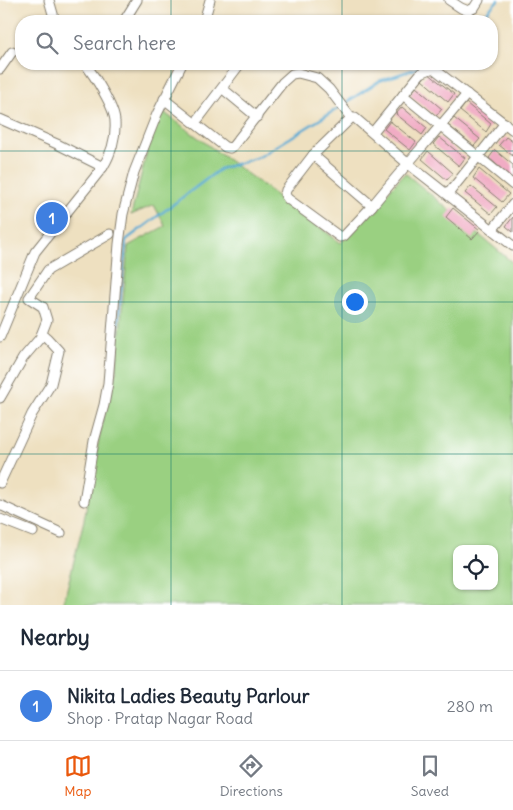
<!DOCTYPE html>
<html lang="en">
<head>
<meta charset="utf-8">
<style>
  :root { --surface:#fff; --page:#f6f6f7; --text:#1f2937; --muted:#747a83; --line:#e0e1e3; --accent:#ea580c }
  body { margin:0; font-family:Delius,sans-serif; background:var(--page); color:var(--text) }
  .controls { position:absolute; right:15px; bottom:15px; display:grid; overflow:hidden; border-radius:10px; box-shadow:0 1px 4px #0004 }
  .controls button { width:45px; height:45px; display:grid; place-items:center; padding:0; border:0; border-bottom:1px solid var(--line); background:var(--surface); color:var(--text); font:25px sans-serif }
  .you { position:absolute; left:354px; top:301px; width:18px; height:18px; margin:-12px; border:4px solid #fff; border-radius:50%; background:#1a73e8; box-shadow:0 0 0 8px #1a73e833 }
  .badge { display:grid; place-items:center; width:32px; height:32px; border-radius:50%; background:var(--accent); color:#fff; font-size:16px; font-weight:700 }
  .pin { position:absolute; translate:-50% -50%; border:2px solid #fff; box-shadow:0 1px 5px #0006 }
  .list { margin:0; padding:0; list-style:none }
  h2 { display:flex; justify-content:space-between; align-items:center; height:65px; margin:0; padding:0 20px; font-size:21px }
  h2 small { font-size:16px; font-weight:400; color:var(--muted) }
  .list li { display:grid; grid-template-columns:32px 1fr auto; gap:15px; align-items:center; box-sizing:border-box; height:70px; padding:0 20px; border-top:1px solid var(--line) }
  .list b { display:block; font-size:19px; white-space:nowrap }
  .list p { margin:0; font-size:16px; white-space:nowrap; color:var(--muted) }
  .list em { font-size:16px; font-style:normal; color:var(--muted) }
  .icon { flex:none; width:28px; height:28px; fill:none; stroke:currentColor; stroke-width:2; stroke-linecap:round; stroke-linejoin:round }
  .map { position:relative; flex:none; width:513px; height:605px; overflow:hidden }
  .search { position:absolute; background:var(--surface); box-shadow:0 1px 4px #0004; left:15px; right:15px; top:15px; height:55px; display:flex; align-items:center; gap:12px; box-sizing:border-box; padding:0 18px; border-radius:20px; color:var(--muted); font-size:19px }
  .sheet { height:135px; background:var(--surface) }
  nav { display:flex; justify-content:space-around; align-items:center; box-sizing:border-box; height:70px; border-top:1px solid var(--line); background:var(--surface); font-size:14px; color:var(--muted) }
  nav a { display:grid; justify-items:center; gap:2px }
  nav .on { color:var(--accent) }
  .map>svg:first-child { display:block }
  .green { fill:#9ad081; stroke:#5b764e; fill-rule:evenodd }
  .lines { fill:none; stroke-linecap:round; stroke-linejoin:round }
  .stream { stroke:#59abd4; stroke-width:2.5 }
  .building { fill:#f1acc4 }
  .minor-casing { stroke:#857e6e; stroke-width:11 }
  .minor { stroke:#fff; stroke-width:9 }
  .grid { fill:none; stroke:#0f766e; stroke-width:1; stroke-opacity:0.55 }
</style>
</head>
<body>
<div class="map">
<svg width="513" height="605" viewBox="0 0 513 605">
  <rect width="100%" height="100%" fill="#fff"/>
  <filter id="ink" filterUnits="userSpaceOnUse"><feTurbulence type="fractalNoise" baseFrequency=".02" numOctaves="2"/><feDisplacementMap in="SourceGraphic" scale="10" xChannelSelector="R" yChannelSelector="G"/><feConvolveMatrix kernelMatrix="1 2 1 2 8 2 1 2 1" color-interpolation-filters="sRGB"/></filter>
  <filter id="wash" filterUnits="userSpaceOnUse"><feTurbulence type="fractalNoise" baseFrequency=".0096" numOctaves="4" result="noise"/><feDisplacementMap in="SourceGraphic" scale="20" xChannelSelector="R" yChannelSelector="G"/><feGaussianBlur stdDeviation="1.12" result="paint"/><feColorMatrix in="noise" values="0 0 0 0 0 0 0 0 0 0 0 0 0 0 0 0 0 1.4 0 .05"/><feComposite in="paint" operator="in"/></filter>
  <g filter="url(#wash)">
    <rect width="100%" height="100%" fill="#eee0c0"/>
    <path class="green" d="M158,108l183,135 64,-70 108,90v342h-450l21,-85 17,-92 15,-54 12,-128 37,-20 -11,-21 -23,10zM457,549h37v37h-37z"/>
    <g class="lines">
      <g class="stream">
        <path d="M479,21l19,-21"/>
        <path d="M344,104l35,-23 51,-17"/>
        <path d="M115,353l11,-113 94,-71 39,-12 81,-50"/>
      </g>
    </g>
    <g id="blocks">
      <g class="building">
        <path d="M428,73l26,21 -6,8 -26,-22z"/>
        <path d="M416,87l26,22 -6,7 -26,-21z"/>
        <path d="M466,103l25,21 -5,8 -26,-21z"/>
        <path d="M402,107l25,21 -5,7 -26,-21z"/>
        <path d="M454,118l26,21 -6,7 -26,-21z"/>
        <path d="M390,121l26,21 -6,8 -26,-21z"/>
        <path d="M439,137l26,21 -6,8 -26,-22z"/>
        <path d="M506,137l7,5v14l-14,-11z"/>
        <path d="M495,150l18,15v14l-24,-21z"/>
        <path d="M428,151l25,22 -6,7 -25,-21z"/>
        <path d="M479,169l30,25 -7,8 -29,-24z"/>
        <path d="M471,186l26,21 -6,7 -26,-21z"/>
        <path d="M453,208l27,22 -8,9 -26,-22z"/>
        <path d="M513,217v15l-7,-6z"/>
      </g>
    </g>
  </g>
  <g filter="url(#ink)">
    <use href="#blocks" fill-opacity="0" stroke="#857e6e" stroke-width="1"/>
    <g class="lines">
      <g class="minor-casing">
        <g id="minor">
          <path d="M49,0l6,21"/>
          <path d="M449,0l12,8 7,3 6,-3 5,-8"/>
          <path d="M124,21l13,-21"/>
          <path d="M204,21l6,-21"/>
          <path d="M0,69l12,-17"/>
          <path d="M223,89l34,28"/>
          <path d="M467,94c-31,38 -64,74 -95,112l-59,-51 33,-32 5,-5h4l52,45 106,83"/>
          <path d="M403,95l110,90"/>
          <path d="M164,99l61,48 5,1 3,-2 50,-64 9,-8 6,-1 19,5 12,11 22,29"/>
          <path d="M199,118l41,-54"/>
          <path d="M0,119l57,25 46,23"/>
          <path d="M373,132l48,-59 12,-5 80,62"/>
          <path d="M313,155l-27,35 -1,5 3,4 52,38 4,-1 28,-30"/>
          <path d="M448,194l57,-71"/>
          <path d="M493,229l20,-25"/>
          <path d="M0,337l35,-85 68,-85c8,-13 13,-30 12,-45 0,-14 -21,-47 -30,-58"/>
          <path d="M0,398l23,-40 17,-20 7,-18 -4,-13 -14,-9 19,-28 62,-36"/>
          <path d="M0,483l32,-69 19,-30 8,-33 -12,-13 -5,-4"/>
          <path d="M84,501l10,-60 10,-36 4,-22 11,-139 4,-30 11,-42 23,-58 25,-50"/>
          <path d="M0,505l61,28"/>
          <path d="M0,519l33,13"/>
        </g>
      </g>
      <use href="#minor" class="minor"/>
    </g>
  </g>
  <path class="grid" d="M171,0v21M342,0v21M171,64v541M342,64v541M0,151h513M0,302h513M0,454h513"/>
</svg>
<div class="controls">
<button><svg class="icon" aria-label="locate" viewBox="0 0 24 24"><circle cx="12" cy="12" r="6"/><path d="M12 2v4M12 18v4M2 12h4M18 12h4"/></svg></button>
</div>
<div class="you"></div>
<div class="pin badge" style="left:52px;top:218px;background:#3f7fe0">1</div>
<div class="search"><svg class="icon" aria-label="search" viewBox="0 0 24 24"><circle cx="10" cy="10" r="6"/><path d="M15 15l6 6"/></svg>Search here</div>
</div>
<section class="sheet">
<h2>Nearby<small></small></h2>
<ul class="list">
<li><span class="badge" style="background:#3f7fe0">1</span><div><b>Nikita Ladies Beauty Parlour</b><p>Shop · Pratap Nagar Road</p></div><em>280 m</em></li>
</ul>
</section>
<nav>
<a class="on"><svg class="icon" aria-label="map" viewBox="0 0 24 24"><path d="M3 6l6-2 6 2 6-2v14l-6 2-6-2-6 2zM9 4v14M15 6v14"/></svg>Map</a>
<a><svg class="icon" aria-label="directions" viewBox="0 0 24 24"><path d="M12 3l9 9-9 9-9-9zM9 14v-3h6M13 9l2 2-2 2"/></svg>Directions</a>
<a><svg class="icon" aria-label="saved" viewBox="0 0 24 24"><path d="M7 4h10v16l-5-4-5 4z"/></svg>Saved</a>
</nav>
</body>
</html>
